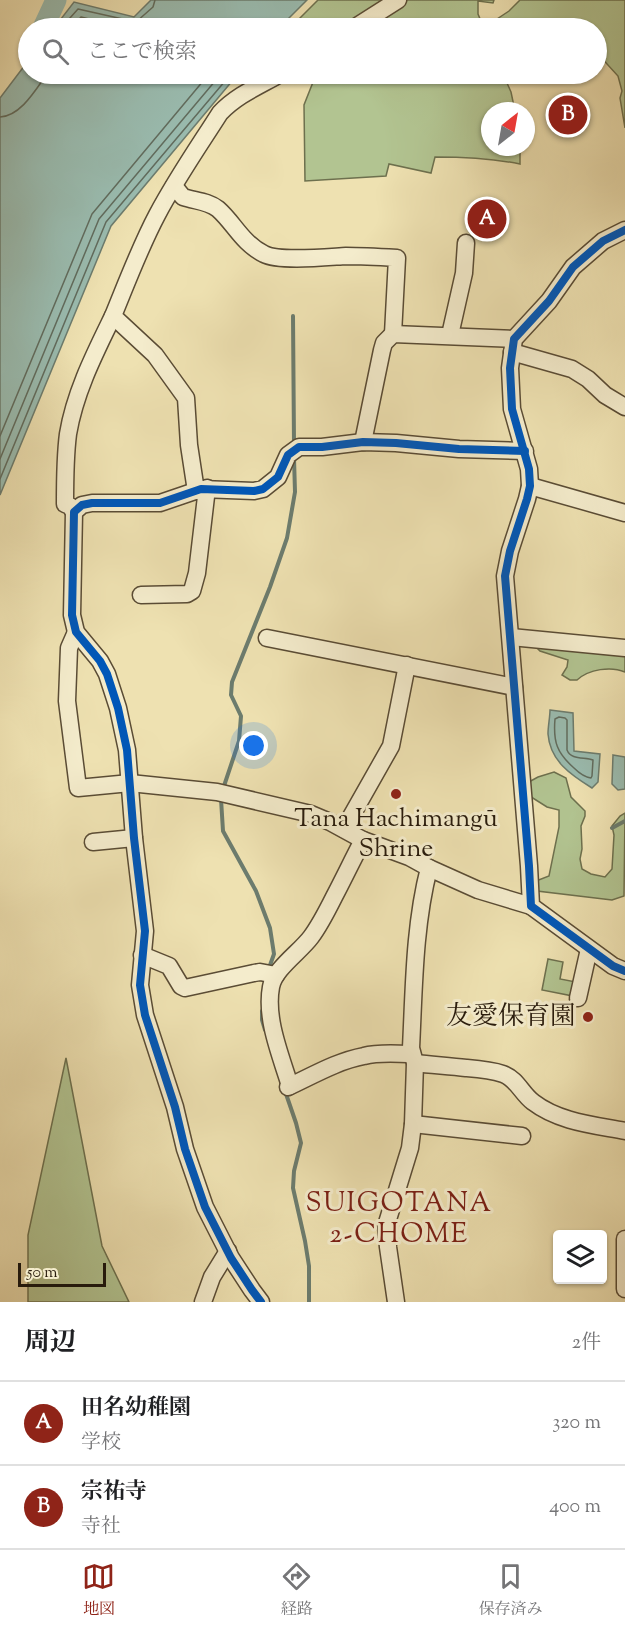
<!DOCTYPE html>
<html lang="ja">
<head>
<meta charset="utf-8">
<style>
  :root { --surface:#fff; --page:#f2f2f2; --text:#202124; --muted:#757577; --line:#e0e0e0; --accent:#8f2418 }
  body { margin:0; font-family:"Sorts Mill Goudy","Noto Serif JP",serif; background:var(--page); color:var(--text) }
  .controls { position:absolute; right:18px; bottom:18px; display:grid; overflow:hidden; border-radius:6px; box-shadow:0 2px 4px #0004 }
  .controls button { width:54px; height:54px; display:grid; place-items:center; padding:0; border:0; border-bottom:2px solid var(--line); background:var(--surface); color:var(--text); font:30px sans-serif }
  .compass { position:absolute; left:481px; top:102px; width:54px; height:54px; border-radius:50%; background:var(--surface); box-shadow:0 2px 4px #0004; rotate:31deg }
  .scale { position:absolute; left:18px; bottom:15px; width:88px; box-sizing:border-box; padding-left:6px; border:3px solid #281b0c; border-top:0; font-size:16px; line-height:21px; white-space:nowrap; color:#281b0c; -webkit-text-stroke:4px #f4eccc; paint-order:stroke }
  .you { position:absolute; left:254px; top:746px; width:21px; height:21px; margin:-15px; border:4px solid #fff; border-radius:50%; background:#1a73e8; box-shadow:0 0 0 9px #1a73e833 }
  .badge { display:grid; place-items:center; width:39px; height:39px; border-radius:50%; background:var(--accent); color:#fff; font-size:20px; font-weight:700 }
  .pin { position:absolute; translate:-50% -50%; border:3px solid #fff; box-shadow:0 2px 6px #0006 }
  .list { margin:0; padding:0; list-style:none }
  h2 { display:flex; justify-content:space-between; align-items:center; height:78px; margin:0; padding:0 24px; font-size:26px }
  h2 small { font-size:20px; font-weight:400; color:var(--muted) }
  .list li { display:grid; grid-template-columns:39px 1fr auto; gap:18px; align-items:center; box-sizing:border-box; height:84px; padding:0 24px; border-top:2px solid var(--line) }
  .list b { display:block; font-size:22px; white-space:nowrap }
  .list p { margin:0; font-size:20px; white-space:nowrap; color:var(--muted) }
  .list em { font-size:20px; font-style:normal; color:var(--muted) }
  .icon { flex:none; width:33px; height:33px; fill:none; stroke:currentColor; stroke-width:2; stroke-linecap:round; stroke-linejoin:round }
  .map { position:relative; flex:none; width:625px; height:1302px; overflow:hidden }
  .search { position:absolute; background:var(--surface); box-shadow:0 2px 4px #0004; left:18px; right:18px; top:18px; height:66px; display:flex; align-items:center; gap:15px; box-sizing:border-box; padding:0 21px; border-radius:33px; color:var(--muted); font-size:22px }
  .sheet { height:246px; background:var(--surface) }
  nav { display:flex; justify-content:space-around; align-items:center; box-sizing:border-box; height:84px; border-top:2px solid var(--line); background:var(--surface); font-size:16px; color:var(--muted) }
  nav a { display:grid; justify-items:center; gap:3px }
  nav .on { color:var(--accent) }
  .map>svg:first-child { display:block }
  .green { fill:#b2c491; stroke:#6d704e; stroke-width:1.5 }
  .water { fill:#9abcb0; stroke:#6c7c6e; stroke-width:1.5 }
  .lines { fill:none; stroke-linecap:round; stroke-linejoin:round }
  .shore { stroke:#616c5e; stroke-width:1.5 }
  .stream { stroke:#6c7c6e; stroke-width:4 }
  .river { stroke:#9abcb0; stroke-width:21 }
  .minor-casing { stroke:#5a4c35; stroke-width:19 }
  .minor { stroke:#f4eccc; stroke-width:16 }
  .cycleway-casing { stroke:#f4eccc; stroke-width:11 }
  .cycleway { stroke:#0057b8; stroke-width:8 }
  .poi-dot { fill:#8f2418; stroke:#f4eccc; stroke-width:2 }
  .labels { text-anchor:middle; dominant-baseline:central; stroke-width:6; stroke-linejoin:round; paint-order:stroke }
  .poi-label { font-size:26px; fill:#281b0c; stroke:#f4eccc }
  .neighbourhood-label { font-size:27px; letter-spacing:1.5px; fill:#7a1f14; stroke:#f4eccc }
</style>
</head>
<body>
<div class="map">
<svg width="625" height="1302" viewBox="0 0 625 1302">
  <rect width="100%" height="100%" fill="#eee1b1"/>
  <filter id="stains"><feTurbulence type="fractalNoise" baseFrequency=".00333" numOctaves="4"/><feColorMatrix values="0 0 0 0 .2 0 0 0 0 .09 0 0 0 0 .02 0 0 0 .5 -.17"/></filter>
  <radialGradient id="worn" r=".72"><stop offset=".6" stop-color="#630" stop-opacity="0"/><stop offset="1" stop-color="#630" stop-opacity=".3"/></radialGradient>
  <g class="green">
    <path d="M318,0h83l-56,28h-55z"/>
    <path d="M404,0h90l-1,3 -15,-2v13l6,14h-124z"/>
    <path d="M520,0h105v128l-5,-30 2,-7 -4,-15 -21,-23 -1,-25h-103l-2,-5 18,-12z"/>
    <path d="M313,74h190l8,18 4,19h-25v36h30v17c-29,-6 -56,-7 -85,-7l-4,16 -42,-9 -3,12 -81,5 -1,-76 11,-28z"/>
    <path d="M535,646l90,9v17c-14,-6 -36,-3 -48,8h-7l-8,-5 5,-8 1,-7 -28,-9z"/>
    <path d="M554,772l12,6 5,19 14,14v5l-4,10 1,23 -2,10 2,10 9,5 14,3 7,-8 2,-34 -2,-9 8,-10 5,-3 -1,83 -12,4 -75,-9 -1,-10 13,-5 10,-49v-17l-12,-3 -19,-12 -1,-12 11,-6z"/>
    <path d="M548,959l15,3 -3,17 16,3 -3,14 -31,-6z"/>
    <path d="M66,1058l36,188 27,56h-101v-67z"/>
  </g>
  <g class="water">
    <path d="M151,0h156l-28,28h-225l20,-26 60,15z"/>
    <path d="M28,61v13h210l-127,152 -111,269v-397z"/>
    <path d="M550,710l23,3 1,38 26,3 -2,28 -6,6c-21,-13 -42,-27 -44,-54 0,-8 2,-17 2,-24z"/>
    <path d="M613,755l12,2v32l-7,1 -6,-6z"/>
  </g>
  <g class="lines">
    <g class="shore">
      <path d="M61,28l17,-19 58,13 17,-15 2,-7"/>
      <path d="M71,28l10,-11 44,11"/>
      <path d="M0,117c21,-1 36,-28 47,-43"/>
      <path d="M0,436l92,-222 117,-140"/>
      <path d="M0,459l99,-240 122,-145"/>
      <path d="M0,479l106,-257 125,-148"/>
      <path d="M559,717l6,1 2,2v30c4,10 17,7 26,10l-1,16 -1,2c-7,-1 -12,-5 -17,-10 -17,-15 -21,-26 -19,-49z"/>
    </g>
    <g class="stream">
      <path d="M293,316l1,128"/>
      <path d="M223,789l16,-48 2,-25 -10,-21 1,-13 38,-95 17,-49 8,-46 -1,-34"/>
      <path d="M221,799l2,32 33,60 14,37 4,26 -5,14"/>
      <path d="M612,828l13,-7"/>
      <path d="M262,1011v9l3,10"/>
      <path d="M285,1091l11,32 5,20 -7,28 -1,17 12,53 4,25v36"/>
    </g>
    <path class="river" d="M43,28l13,-28"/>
    <g class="minor-casing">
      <g id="minor">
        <path d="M354,28l44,-28"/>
        <path d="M174,186l9,11c12,4 25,4 35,12 16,14 24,34 46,45 15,8 64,3 82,2 17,0 34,1 51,2l-4,76"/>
        <path d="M625,230l-22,11 -30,26 -24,34 -35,38 -4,29 2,41 17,60 1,17 -3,13 -17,52 -5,25 24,290 2,40 82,60 12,5"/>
        <path d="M450,335l14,-62 2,-30"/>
        <path d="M512,352l60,17 16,10 17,16 20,12"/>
        <path d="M363,442l19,-92 2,-7 9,-9 121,5"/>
        <path d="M530,486l95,27"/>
        <path d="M196,491l-7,-46 -3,-47 -31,-43 -42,-39c14,-34 27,-69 44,-101 19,-36 42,-69 63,-102 17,-18 39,-27 60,-39"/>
        <path d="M74,512l-4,-6 -5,-2c0,-24 0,-47 3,-70 7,-42 27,-81 45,-118"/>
        <path d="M141,595l46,-1 5,-3 5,-18 10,-85"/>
        <path d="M76,632l-7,16 -2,53 11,87 52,-5 87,9 94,22 19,8 33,18"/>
        <path d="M511,637l114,11"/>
        <path d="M267,638l247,49"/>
        <path d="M344,829l47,-83 16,-81"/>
        <path d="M93,842l41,-4"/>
        <path d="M429,868l49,22 53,16"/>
        <path d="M142,955l27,11 12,20 4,2 69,-15 6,-1 16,3"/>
        <path d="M578,998l11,-49"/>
        <path d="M415,1063c17,2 34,3 51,5 12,1 25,2 37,6 14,5 19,20 30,28 26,20 61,23 92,29"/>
        <path d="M290,1086c-9,-30 -25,-67 -19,-99 3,-18 29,-35 40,-50 9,-12 16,-26 23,-40 10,-19 19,-38 29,-57l46,17 20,11c-15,58 -15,121 -18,180l4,15 -2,61 -3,24 -24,78 2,21 8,55"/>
        <path d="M288,1087c24,-11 49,-26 76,-31 15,-4 32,-2 48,-2"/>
        <path d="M413,1124l109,12"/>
        <path d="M625,1239v50"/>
        <path d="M203,1302l9,-25 16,-26"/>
        <path d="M261,1302l-9,-12 -21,-32 -26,-51 -20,-58 -10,-42 -30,-92 -5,-30 5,-54 -11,-93 -7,-88 -9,-42 -11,-34 -7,-13 -24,-29 -4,-17 2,-103 8,-7 10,-2h68l41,-14 53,2 9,-2 15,-12 10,-22 11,-8h23l41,-5 33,1 63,6 66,2"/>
      </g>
    </g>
    <use href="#minor" class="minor"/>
    <g class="cycleway-casing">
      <g id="cycleway">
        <path d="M625,230l-22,11 -30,26 -24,34 -35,38 -4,29 2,41 17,60 1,17 -3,13 -17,52 -5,25 24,290 2,40 82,60 12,5"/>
        <path d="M261,1302l-9,-12 -21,-32 -26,-51 -20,-58 -10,-42 -30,-92 -5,-30 5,-54 -11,-93 -7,-88 -9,-42 -11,-34 -7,-13 -24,-29 -4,-17 2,-103 8,-7 10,-2h68l41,-14 53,2 9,-2 15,-12 10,-22 11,-8h23l41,-5 33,1 63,6 66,2"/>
      </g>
    </g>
    <use href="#cycleway" class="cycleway"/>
  </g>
  <g class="poi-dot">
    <circle cx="396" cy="794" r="6"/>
    <circle cx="588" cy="1017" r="6"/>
  </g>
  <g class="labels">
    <g class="poi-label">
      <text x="396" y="819">Tana Hachimangū<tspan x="396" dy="30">Shrine</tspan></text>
      <text x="576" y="1017" text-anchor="end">友愛保育園</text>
    </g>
    <g class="neighbourhood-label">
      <text x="399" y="1204">SUIGOTANA<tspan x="399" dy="31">2-CHOME</tspan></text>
    </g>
  </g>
  <rect width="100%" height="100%" filter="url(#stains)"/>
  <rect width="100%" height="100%" fill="url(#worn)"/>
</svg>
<div class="controls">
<button><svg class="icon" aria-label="layers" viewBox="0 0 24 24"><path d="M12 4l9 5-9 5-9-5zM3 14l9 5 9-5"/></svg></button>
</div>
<svg class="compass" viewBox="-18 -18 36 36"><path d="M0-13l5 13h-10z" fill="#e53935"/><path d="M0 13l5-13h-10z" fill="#757577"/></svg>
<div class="scale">50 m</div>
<div class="you"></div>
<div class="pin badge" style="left:487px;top:219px">A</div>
<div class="pin badge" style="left:568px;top:115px">B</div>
<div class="search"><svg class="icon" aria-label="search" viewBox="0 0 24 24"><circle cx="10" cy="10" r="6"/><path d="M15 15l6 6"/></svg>ここで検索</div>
</div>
<section class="sheet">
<h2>周辺<small>2件</small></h2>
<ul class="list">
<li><span class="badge">A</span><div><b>田名幼稚園</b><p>学校</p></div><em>320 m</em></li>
<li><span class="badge">B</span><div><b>宗祐寺</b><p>寺社</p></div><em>400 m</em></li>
</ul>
</section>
<nav>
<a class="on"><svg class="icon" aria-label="map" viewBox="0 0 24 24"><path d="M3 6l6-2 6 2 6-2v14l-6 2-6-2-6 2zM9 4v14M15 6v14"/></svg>地図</a>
<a><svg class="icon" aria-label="directions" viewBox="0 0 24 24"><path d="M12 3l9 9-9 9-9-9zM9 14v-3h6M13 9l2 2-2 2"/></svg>経路</a>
<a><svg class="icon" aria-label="saved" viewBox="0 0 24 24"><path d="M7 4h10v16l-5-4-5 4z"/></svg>保存済み</a>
</nav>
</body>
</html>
